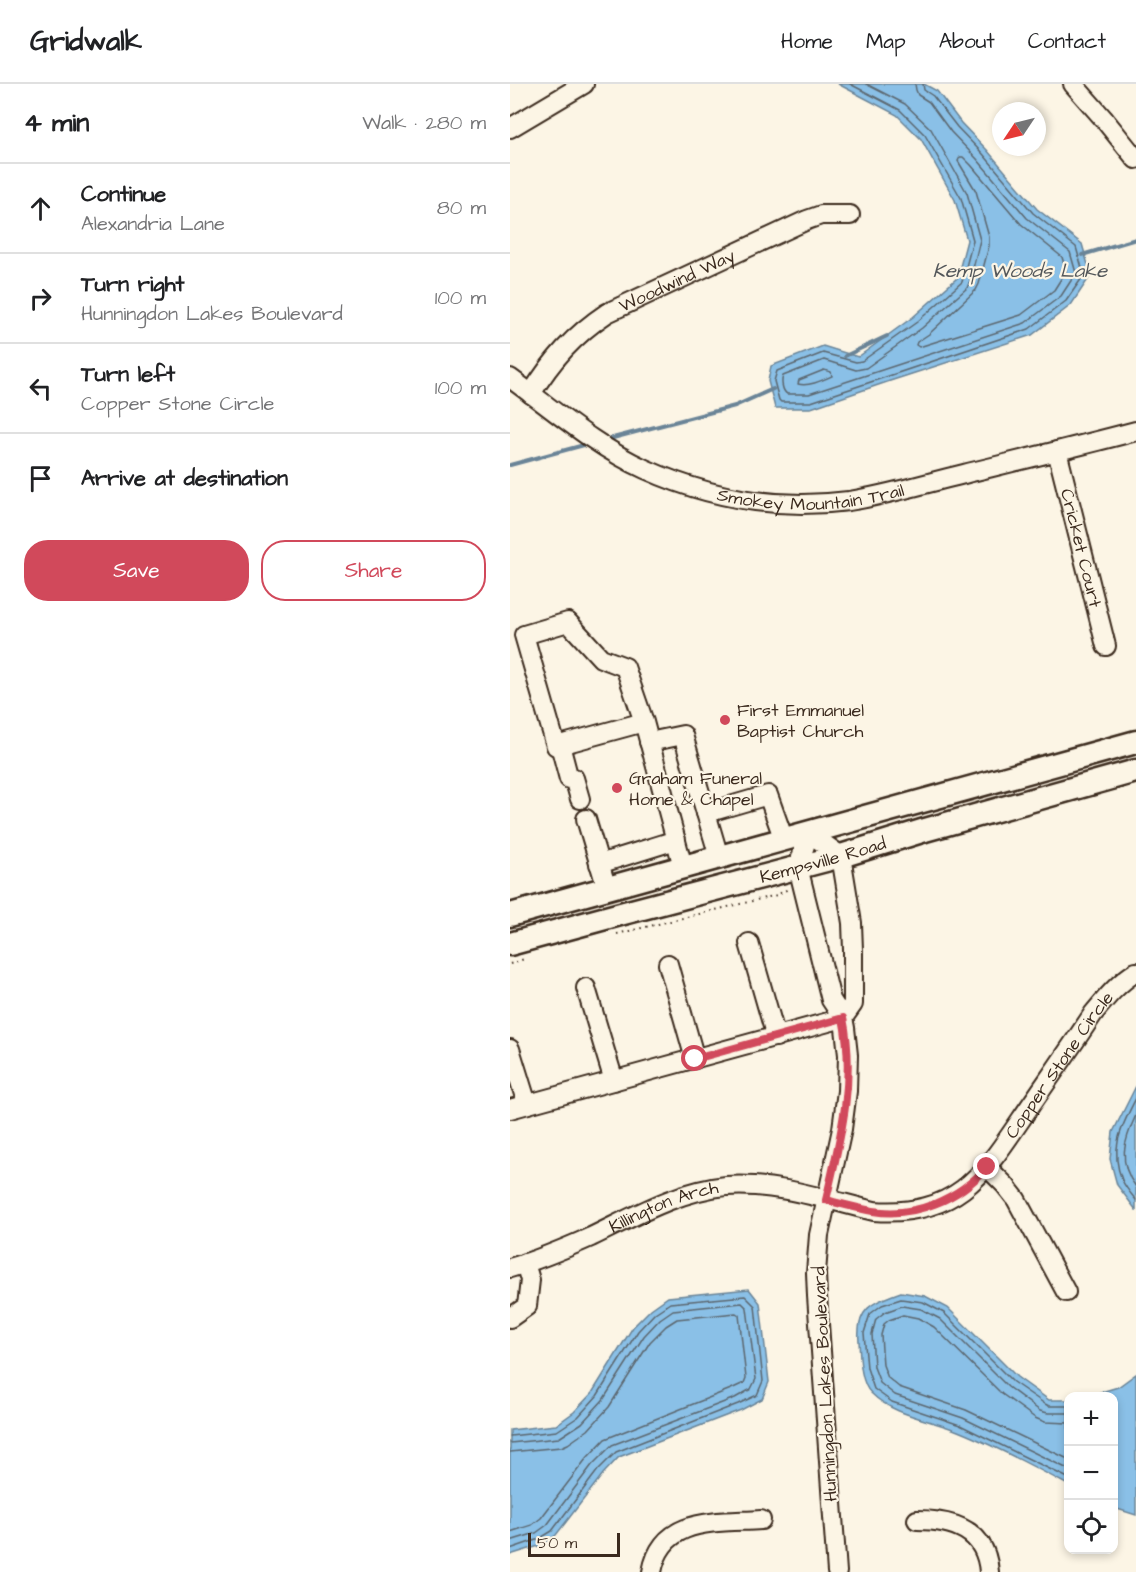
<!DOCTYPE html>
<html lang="en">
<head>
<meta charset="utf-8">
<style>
  :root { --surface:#fff; --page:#f6f6f6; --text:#202124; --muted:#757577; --line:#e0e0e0; --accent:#d1495b }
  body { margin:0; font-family:"Architects Daughter",sans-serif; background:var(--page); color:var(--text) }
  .controls { position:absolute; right:18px; bottom:18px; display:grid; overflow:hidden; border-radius:12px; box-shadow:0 3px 9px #0003 }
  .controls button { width:54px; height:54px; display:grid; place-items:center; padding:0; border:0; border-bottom:2px solid var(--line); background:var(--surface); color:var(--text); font:30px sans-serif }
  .compass { position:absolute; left:482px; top:18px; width:54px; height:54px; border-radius:50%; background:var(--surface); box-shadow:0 3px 9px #0003; rotate:235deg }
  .scale { position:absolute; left:18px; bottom:15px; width:92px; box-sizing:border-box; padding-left:6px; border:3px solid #3b2a1e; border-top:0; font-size:16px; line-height:21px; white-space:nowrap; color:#3b2a1e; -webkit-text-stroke:4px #fcf5e5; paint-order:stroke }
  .stop { position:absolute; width:18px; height:18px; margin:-14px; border:4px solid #d1495b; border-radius:50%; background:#fff }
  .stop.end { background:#d1495b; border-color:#fff; box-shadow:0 2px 6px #0008 }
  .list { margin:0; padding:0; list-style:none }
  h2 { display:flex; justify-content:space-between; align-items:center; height:78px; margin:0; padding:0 24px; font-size:26px }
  h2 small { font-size:20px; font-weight:400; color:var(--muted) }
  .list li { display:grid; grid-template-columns:39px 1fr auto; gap:18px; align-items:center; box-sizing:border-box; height:90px; padding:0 24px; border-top:2px solid var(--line) }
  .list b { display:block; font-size:22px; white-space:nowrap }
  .list p { margin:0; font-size:20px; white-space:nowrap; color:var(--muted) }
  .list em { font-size:20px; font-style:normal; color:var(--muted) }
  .actions { display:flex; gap:12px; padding:18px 24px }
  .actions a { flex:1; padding:14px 0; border:2px solid var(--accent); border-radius:24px; text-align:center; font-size:21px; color:var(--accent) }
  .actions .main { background:var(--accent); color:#fff }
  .icon { flex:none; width:33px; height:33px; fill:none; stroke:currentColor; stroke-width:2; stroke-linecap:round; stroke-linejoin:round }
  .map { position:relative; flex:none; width:626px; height:1488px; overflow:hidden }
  header { display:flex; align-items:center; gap:36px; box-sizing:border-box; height:84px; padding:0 30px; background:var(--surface); border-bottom:2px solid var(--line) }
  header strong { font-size:28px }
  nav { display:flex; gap:33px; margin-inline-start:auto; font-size:21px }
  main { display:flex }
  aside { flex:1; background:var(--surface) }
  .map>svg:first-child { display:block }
  .water { fill:#8ac0e7; stroke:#6a8497; stroke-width:1.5 }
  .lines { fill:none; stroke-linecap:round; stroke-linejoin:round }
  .shore { stroke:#5b666e; stroke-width:1.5 }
  .stream { stroke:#6a8497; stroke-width:4 }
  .minor-casing { stroke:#3b2a1e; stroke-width:22 }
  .major-casing { stroke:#3b2a1e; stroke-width:27 }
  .path { stroke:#3b2a1e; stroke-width:2; stroke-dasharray:1.5 4.5; stroke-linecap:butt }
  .minor { stroke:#fcf5e5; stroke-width:18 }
  .major { stroke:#fcf5e5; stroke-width:22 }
  .route { stroke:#d1495b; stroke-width:8 }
  .poi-dot { fill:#d1495b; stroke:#fcf5e5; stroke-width:2 }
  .labels { text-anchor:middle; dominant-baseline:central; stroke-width:4.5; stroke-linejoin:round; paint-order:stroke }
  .street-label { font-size:18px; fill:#3b2a1e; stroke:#fcf5e5 }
  .poi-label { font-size:18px; fill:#3b2a1e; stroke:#fcf5e5; text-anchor:start }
  .water-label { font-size:20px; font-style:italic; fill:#53575a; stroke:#fcf5e5 }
</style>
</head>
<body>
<header>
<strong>Gridwalk</strong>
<nav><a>Home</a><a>Map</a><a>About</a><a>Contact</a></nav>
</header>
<main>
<aside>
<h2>4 min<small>Walk · 280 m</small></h2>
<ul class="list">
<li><svg class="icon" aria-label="ahead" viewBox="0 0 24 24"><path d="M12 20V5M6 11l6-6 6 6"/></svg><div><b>Continue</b><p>Alexandria Lane</p></div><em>80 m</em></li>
<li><svg class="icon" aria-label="right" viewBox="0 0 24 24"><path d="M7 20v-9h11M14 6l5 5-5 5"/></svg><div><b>Turn right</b><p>Hunningdon Lakes Boulevard</p></div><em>100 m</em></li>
<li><svg class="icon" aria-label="left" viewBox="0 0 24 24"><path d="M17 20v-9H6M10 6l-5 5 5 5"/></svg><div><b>Turn left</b><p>Copper Stone Circle</p></div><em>100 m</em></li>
<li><svg class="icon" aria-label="arrive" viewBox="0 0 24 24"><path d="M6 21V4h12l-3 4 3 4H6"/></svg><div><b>Arrive at destination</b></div></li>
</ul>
<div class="actions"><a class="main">Save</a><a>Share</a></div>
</aside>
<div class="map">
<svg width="626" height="1488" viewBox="0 0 626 1488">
  <rect width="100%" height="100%" fill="#fcf5e5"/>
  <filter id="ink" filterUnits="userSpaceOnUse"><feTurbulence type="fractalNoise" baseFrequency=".0167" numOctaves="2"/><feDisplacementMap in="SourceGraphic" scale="12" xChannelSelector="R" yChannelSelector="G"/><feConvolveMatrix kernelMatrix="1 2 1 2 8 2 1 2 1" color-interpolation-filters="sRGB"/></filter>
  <g filter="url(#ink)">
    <g class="water">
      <path d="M328,0h86l13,7 24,32 26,27 50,59 45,35 9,31 -20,30 -39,30 -142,46 -79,27h-36l-7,-27 3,-15 52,-20 35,11 55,-40 44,-39 10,-38 -12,-40 -34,-61 -24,-24z"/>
      <path d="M626,1002v124l-19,-25 -7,-26 3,-27z"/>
      <path d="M239,1205l11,14 9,79 -7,17 -21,11 -122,47 -16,17 -47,61 -14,10 -32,10v-125l46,-5 18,-13 18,-19 41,-66 18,-18 17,-12z"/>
      <path d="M391,1208l24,4 23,12 69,69 32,23h19v85c-35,-19 -73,-39 -110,-54 -29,-12 -64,-15 -87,-38 -11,-10 -11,-37 -12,-52 -3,-34 15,-39 42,-49z"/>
      <path d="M626,1290v141l-22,-7v-112h-26l30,-9z"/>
    </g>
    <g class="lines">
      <g class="shore">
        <path d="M340,0l50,26 25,25 36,63 12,42 -11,42 -45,40 -55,39 -6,1 -33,-9 -46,18 -3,10 5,19 2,2h30l218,-73 37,-28 18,-26 -8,-28 -43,-34 -50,-59 -26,-27 -24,-31 -9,-6 -1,-6"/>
        <path d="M356,0l39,20 26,25 36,64 13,47 -10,41 -3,7 -45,40 -56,40 -10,2 -32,-10 -41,16c-2,5 -1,15 4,18h22l216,-71 36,-27 15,-23 -6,-21 -43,-34 -50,-59 -26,-27 -22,-30 -11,-7 -2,-5 -1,-6"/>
        <path d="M450,73h3l8,8 50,59 41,33 4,14 -12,19 -33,25 -102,32 -3,-2 1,-3 12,-8 47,-44 3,-6 10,-38v-9l-13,-46 -18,-30z"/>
        <path d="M314,286l7,2 1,4c-11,5 -24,11 -34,8l1,-4z"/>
        <path d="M626,1014c-14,28 -27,50 -14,82 3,7 9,14 14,20"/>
        <path d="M626,1031c-12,26 -19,47 0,72"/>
        <path d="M558,1322h-19l-4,-2 -32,-22 -69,-69 -21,-11 -22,-3 -19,6 -12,9 -6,19 3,35 7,21 18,13 68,23 108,53"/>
        <path d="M558,1329h-20l-8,-2 -32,-24 -68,-68 -19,-10 -19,-3 -17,6 -9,7 -4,15 2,33 6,16 15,12 68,23 105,51"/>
        <path d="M558,1339l-23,-1 -10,-4 -33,-24 -68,-67 -16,-9 -15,-3 -14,5 -5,4 -3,11 2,30 5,13 11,9 67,23 102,49"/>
        <path d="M0,1352l47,-5 21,-14 19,-21 41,-65 17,-18 15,-10 75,-7 10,10 8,75 -6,14 -19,9 -122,48 -18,18 -46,61 -13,8 -29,10"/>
        <path d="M0,1359l49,-5 23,-15 21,-23 41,-64 16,-17 13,-9 69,-7 5,5 9,71 -5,10 -16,9 -123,47 -20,20 -45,60 -11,8 -26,8"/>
        <path d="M0,1368l51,-5 7,-3 20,-14 21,-23 41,-65 16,-16 11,-7 59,-6 3,2 7,63 -2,5 -13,6 -126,50 -19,20 -45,59 -9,7 -22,7"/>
      </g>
      <g class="stream">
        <path d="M572,171l54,-16"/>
        <path d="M335,272l42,-20"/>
        <path d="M99,355l126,-33 38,-17"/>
        <path d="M0,381l74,-20"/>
      </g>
      <g class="minor-casing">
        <g id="minor">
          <path d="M563,0l30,34 33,41"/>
          <path d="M0,44l74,-44"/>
          <path id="s1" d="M0,294c44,32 86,69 135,91 64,29 134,41 204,32 39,-6 77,-18 115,-27 57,-14 115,-28 172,-43"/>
          <path id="s2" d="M21,310c21,-34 43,-59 76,-81l200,-93 14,-5h29"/>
          <path id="s3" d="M547,367l49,195"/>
          <path d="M134,638l-88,24 -32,-111 44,-13 33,36 24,9 19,55 39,145"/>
          <path d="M139,658l34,-7 36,122"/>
          <path d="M50,661l9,34 5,-1 6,21"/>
          <path d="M196,729l62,-18 16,45"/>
          <path d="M76,735l21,70"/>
          <path d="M89,780l77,-24"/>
          <path d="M239,859l27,94"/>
          <path d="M158,880l27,95"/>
          <path d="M76,904l28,93"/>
          <path d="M0,965l17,55"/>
          <path d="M0,1025l333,-91"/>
          <path d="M477,1083l18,18 11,14 50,93"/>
          <path id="s4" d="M0,1184c28,-8 54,-19 81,-31 44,-21 86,-46 135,-51 48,-4 102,14 148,25 86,6 111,-39 154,-102 22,-32 44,-63 65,-95 13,-16 25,-31 43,-42"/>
          <path d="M0,1234l17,-12 3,-26 -5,-17"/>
          <path d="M407,1436c36,0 69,10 72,52"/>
          <path d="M142,1488c10,-56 64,-49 109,-52"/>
          <path d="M327,1488l-20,-276 -1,-23 3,-38 23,-106 5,-38 1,-36 -3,-27 -2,-10 -12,-18 -33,-133 11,-34 32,23 11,67 1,27v54l-10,14"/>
        </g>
      </g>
      <g class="major-casing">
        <g id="major">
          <path d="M0,831l626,-173"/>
          <path id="s5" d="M0,860l114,-31 217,-57 84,-26 211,-59"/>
        </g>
      </g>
      <g class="path">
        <path d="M107,850l160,-39 11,-6"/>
        <path d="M0,880l14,-5"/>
      </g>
      <use href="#minor" class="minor"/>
      <use href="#major" class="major"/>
    </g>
  </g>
  <g class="lines" filter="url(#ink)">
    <path class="route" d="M185,975l148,-41c13,62 -3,122 -17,182 16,4 31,8 47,11 42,7 86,-12 114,-44"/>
  </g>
  <g class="poi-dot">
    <circle cx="215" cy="636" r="6"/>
    <circle cx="107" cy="704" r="6"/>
  </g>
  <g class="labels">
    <g class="street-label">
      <text stroke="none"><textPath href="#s2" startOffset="189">Woodwind Way</textPath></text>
      <text stroke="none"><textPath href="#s1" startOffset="334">Smokey Mountain Trail</textPath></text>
      <text stroke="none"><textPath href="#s3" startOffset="100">Cricket Court</textPath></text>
      <text stroke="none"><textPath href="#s5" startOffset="324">Kempsville Road</textPath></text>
      <text stroke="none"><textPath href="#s4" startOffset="634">Copper Stone Circle</textPath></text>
      <text stroke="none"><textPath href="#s4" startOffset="166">Killington Arch</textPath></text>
      <text transform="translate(315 1300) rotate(-93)">Hunningdon Lakes Boulevard</text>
    </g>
    <g class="poi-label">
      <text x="227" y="626">First Emmanuel<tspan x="227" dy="21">Baptist Church</tspan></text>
      <text x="119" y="694">Graham Funeral<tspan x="119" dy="21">Home &amp; Chapel</tspan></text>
    </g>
    <g class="water-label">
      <text x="510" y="187">Kemp Woods Lake</text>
    </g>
  </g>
</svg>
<div class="controls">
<button>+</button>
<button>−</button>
<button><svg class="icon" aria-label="locate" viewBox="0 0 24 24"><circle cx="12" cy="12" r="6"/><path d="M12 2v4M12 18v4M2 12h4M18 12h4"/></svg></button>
</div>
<svg class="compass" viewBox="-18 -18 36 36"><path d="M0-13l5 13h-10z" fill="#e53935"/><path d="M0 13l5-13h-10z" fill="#757577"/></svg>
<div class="scale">50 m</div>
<div class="stop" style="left:185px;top:975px"></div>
<div class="stop end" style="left:477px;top:1083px"></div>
</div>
</main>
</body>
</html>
